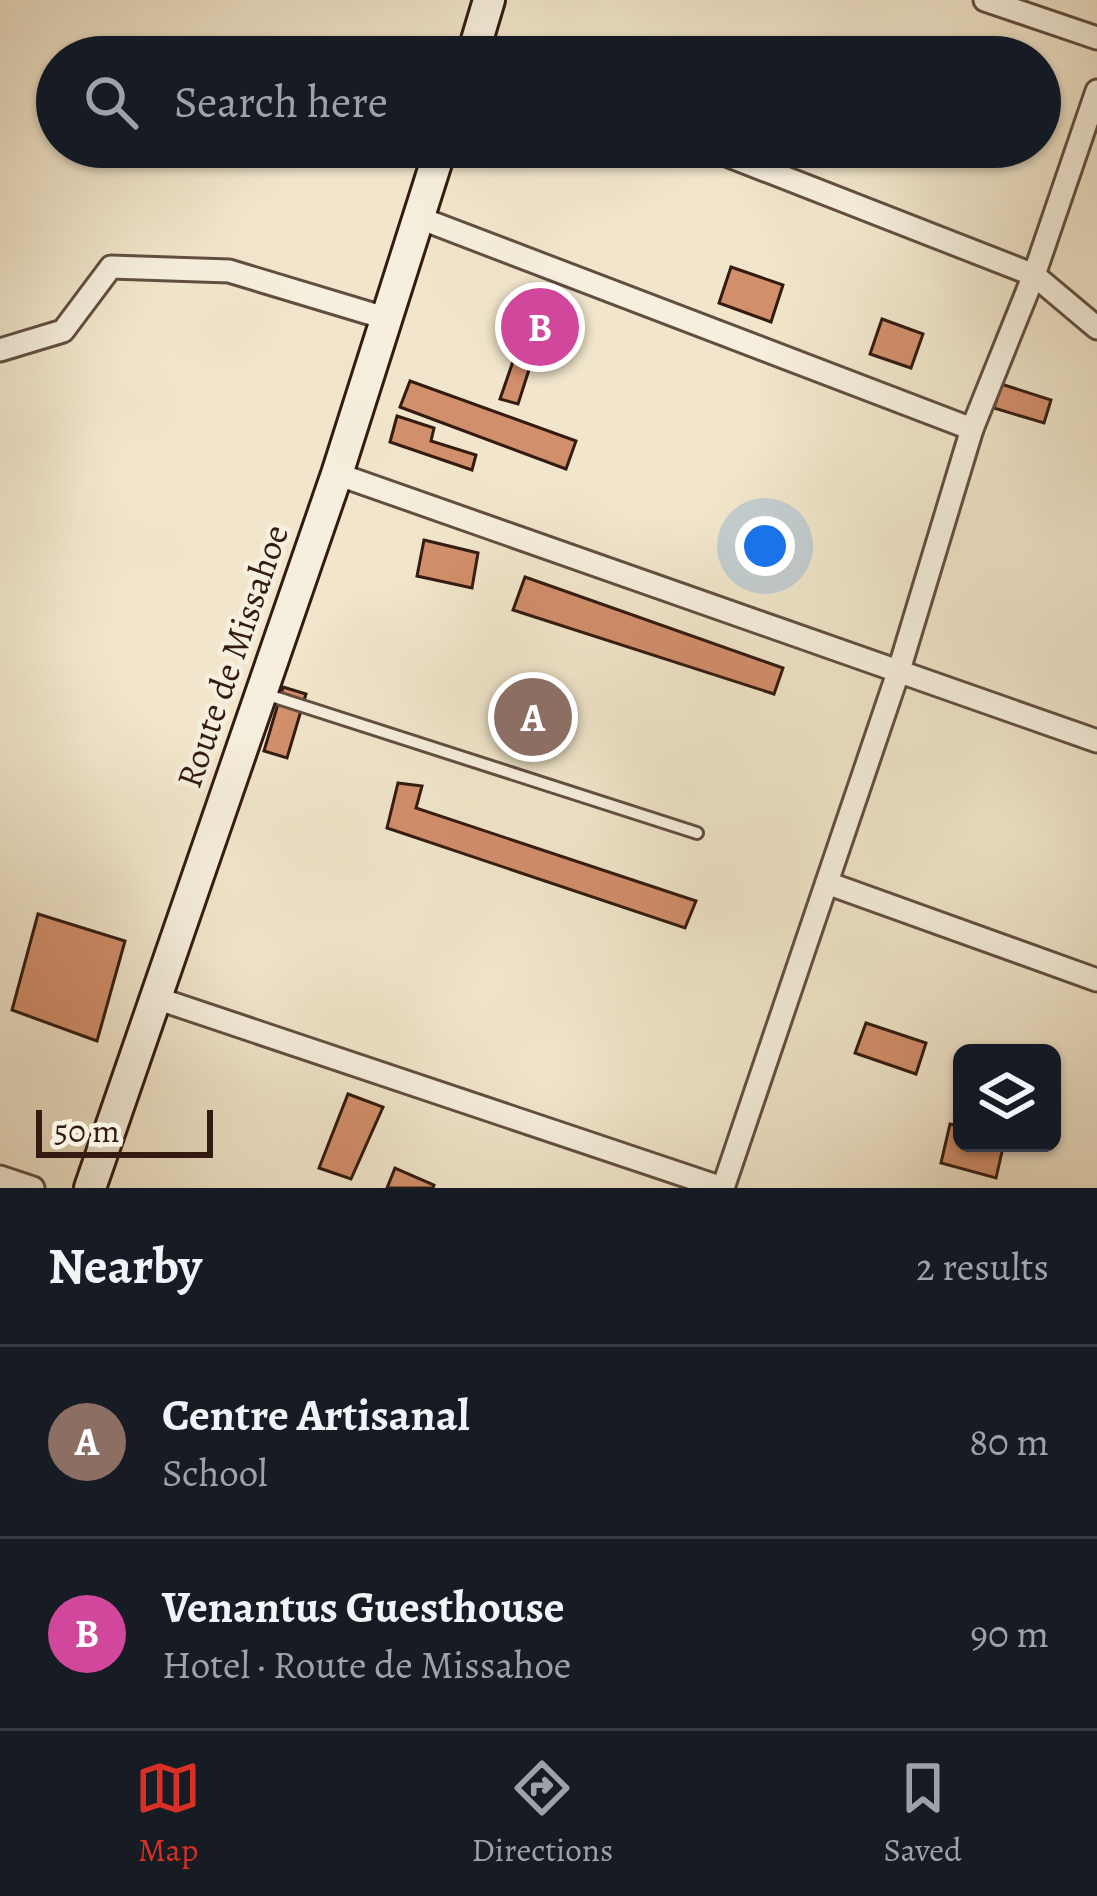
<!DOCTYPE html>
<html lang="en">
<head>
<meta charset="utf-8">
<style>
  :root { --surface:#171b24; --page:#20242c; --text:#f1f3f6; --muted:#9ea1a6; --line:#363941; --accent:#d93025 }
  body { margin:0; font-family:Alegreya,serif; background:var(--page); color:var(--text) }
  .controls { position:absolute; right:36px; bottom:36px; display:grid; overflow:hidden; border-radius:18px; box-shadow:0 3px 9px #0004 }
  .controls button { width:108px; height:108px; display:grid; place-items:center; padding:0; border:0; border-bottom:3px solid var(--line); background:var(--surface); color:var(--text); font:60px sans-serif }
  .scale { position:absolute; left:36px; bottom:30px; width:177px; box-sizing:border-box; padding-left:12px; border:6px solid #331b11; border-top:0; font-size:33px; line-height:42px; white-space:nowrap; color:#331b11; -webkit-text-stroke:9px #f6efdd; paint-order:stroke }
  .you { position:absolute; left:765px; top:546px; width:42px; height:42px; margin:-30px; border:9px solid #fff; border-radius:50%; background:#1a73e8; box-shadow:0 0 0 18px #1a73e833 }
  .badge { display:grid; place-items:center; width:78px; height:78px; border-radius:50%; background:var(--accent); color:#fff; font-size:39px; font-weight:700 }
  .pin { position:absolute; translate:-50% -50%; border:6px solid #fff; box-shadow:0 3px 12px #0006 }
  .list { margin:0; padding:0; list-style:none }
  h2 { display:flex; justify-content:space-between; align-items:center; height:156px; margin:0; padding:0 48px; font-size:51px }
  h2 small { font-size:39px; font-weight:400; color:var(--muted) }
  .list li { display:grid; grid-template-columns:78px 1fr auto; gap:36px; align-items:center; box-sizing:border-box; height:192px; padding:0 48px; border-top:3px solid var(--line) }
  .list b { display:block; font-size:45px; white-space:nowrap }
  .list p { margin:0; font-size:39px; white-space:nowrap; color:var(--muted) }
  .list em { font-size:39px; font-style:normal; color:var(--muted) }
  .icon { flex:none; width:66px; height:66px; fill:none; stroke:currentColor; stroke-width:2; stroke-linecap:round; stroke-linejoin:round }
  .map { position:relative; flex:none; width:1097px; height:1188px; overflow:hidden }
  .search { position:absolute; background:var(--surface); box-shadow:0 3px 9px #0004; left:36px; right:36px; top:36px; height:132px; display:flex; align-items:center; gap:30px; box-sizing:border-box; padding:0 42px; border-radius:66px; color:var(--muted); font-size:45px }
  .sheet { height:540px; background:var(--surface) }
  nav { display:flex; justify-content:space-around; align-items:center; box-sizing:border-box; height:168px; border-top:3px solid var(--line); background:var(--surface); font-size:33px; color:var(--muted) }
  nav a { display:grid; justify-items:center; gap:6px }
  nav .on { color:var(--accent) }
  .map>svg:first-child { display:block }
  .building { fill:#d28f6b; stroke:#331b11; stroke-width:3 }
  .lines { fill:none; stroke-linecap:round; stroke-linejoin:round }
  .service-casing { stroke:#624e40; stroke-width:16 }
  .minor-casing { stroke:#624e40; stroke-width:27 }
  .secondary-casing { stroke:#331b11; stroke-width:36 }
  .service { stroke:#f6efdd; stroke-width:10 }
  .minor { stroke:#f6efdd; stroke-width:21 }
  .secondary { stroke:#f6efdd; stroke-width:30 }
  .labels { text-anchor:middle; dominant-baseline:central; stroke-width:9; stroke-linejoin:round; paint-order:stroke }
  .street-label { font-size:36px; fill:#331b11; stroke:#f6efdd }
</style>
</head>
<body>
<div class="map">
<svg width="1097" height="1188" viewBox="0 0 1097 1188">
  <rect width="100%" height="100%" fill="#f1e6cb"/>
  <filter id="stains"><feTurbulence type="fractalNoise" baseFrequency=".00167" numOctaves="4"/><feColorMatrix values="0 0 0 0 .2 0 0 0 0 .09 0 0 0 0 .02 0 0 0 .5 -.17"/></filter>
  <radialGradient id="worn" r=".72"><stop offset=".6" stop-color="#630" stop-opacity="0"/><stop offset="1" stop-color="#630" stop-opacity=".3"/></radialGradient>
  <g class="building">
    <path d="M731,267l52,18 -12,37 -52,-19z"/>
    <path d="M882,319l41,15 -12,34 -41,-14z"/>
    <path d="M518,347l17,4 -17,53 -18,-5z"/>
    <path d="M410,381l166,60 -10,28 -166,-62z"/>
    <path d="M1001,384l50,16 -7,23 -50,-15z"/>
    <path d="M397,416l37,12 -3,13 45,14 -4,15 -82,-28z"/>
    <path d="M424,540l54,13 -6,35 -55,-12z"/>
    <path d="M525,577l258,91 -9,26 -261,-84z"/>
    <path d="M283,687l23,7 -19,64 -23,-7z"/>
    <path d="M398,783l24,3 -6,22 280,93 -11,27 -298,-100z"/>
    <path d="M38,914l87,27 -28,100 -85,-31z"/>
    <path d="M866,1023l60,20 -10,31 -61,-21z"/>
    <path d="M348,1094l35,13 -32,72 -32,-11z"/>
    <path d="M950,1124l12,3v16h42l-8,35 -55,-15z"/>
    <path d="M395,1168l39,17 -1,3h-46z"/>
  </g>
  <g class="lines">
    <g class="service-casing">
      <path id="service" d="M262,693l435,140"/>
    </g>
    <g class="minor-casing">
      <g id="minor">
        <path d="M985,0l112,38"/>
        <path d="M706,147l328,128 63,53"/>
        <path d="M417,217l555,212"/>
        <path d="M0,350l63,-19 48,-64 118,4 156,47"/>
        <path d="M337,474l760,267"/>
        <path d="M827,883l270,97"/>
        <path d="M156,998l566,190"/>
        <path d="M0,1177l33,11"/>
        <path d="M723,1188l176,-518 73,-241 62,-154 63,-184"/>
      </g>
    </g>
    <g class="secondary-casing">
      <g id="secondary">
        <path d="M472,57l17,-57"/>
        <path d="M90,1188l247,-714 104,-327"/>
      </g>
    </g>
    <use href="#service" class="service"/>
    <use href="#minor" class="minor"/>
    <use href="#secondary" class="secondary"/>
  </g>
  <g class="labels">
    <g class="street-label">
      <text transform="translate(232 656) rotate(-71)">Route de Missahoe</text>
    </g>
  </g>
  <rect width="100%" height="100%" filter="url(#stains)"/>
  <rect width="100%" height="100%" fill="url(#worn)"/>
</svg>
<div class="controls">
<button><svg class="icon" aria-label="layers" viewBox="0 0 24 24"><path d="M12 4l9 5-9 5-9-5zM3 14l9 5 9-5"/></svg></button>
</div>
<div class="scale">50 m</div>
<div class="you"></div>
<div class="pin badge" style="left:533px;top:717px;background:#8d6e63">A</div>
<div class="pin badge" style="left:540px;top:327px;background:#d1479c">B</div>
<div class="search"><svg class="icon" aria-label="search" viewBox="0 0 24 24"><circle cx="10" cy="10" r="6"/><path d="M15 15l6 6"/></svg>Search here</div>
</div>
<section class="sheet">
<h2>Nearby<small>2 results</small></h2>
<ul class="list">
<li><span class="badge" style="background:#8d6e63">A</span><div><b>Centre Artisanal</b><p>School</p></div><em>80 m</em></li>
<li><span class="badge" style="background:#d1479c">B</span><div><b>Venantus Guesthouse</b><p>Hotel · Route de Missahoe</p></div><em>90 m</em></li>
</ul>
</section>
<nav>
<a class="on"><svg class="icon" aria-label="map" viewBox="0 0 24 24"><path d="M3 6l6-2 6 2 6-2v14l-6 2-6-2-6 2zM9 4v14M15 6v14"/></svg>Map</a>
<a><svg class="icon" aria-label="directions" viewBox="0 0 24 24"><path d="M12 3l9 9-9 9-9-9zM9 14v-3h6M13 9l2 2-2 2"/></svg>Directions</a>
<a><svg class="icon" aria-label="saved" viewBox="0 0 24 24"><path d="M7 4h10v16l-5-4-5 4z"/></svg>Saved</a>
</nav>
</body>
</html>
